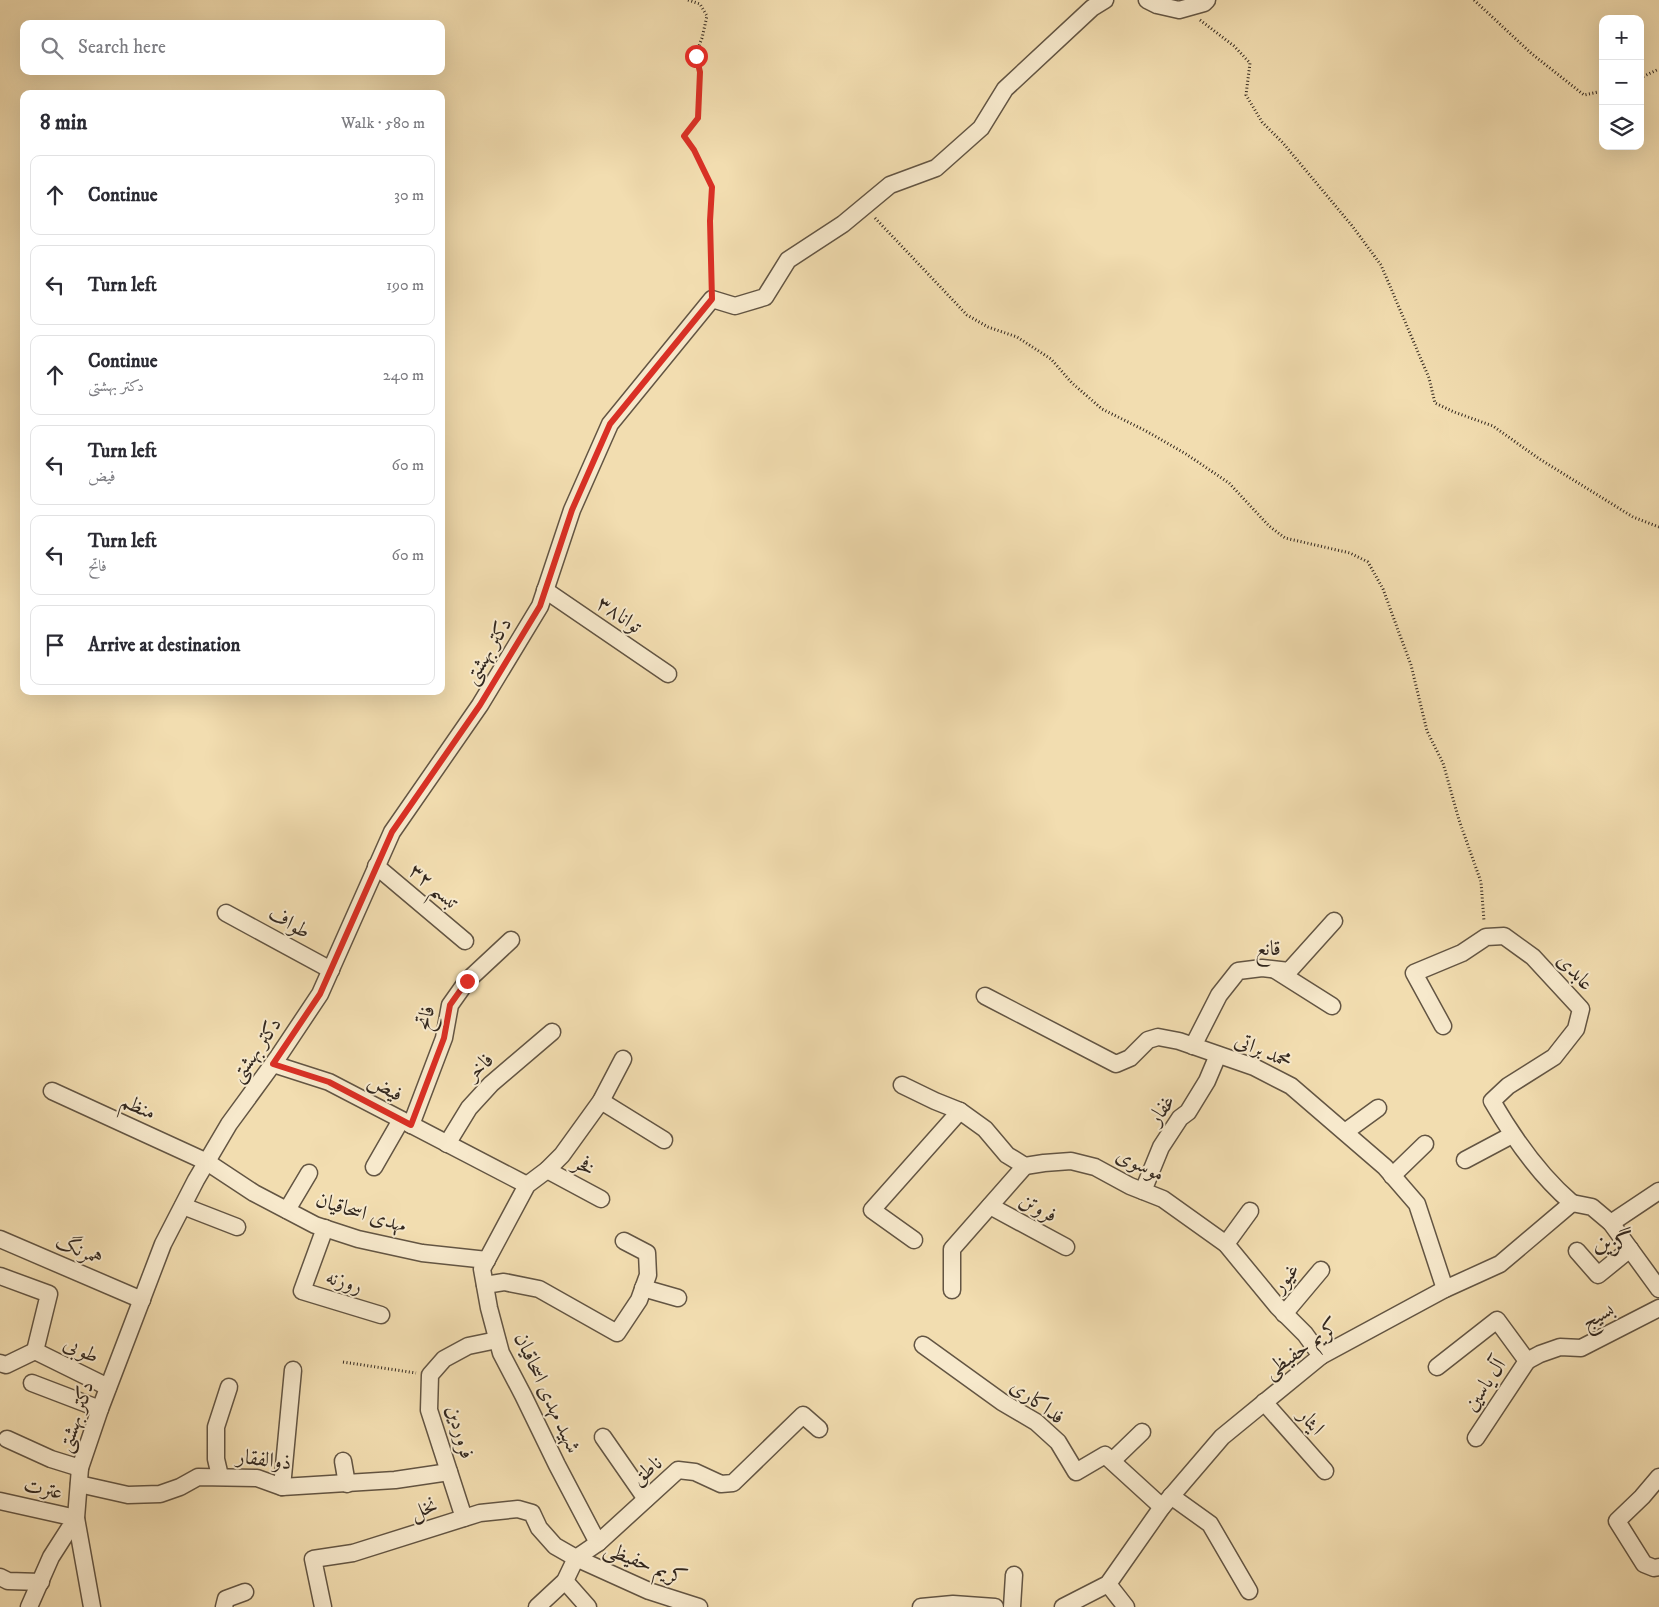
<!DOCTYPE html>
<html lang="en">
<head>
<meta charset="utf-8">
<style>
  :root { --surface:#fff; --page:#f7f7f7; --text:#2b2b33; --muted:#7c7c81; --line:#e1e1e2 }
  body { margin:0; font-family:"IM FELL DW Pica",Amiri,serif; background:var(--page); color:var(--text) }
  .controls { position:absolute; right:15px; top:15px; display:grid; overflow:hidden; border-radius:10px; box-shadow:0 5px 20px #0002 }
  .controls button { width:45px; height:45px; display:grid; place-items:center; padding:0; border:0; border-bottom:1px solid var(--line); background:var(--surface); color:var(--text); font:25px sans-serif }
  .stop { position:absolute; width:15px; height:15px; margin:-11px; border:4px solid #d93025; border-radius:50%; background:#fff }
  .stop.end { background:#d93025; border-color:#fff; box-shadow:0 1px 5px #0008 }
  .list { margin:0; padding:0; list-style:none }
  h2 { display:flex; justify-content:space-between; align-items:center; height:65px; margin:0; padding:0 20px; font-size:21px }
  h2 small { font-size:16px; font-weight:400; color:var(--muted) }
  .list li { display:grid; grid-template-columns:32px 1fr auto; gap:15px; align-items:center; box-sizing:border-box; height:80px; margin:0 10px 10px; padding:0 10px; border:1px solid var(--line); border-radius:10px }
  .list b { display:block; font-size:19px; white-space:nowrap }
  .list p { margin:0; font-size:16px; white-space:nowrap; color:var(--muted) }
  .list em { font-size:16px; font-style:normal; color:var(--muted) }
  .icon { flex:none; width:28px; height:28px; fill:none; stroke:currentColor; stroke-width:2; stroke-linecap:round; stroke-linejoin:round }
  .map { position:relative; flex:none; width:1659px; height:1607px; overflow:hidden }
  .search { position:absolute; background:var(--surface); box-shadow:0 5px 20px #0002; left:20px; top:20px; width:425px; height:55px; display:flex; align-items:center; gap:12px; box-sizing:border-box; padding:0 18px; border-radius:10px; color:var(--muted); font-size:19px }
  .panel { position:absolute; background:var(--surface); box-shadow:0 5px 20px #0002; left:20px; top:90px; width:425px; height:605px; border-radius:10px }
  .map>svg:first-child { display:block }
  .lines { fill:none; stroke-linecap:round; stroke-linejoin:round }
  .minor-casing { stroke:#635543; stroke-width:19 }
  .path { stroke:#33281f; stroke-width:3; stroke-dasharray:1 2.5; stroke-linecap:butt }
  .minor { stroke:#f7e9cc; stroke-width:16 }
  .route { stroke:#d93025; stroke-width:6 }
  .labels { text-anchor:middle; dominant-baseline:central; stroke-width:4; stroke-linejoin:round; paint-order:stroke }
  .street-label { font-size:21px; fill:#33281f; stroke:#f7e9cc }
  .quarter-label { font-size:24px; fill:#33281f; stroke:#f7e9cc }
</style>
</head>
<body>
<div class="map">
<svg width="1659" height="1607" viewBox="0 0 1659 1607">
  <rect width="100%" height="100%" fill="#f2ddb0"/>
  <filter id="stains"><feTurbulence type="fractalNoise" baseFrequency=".004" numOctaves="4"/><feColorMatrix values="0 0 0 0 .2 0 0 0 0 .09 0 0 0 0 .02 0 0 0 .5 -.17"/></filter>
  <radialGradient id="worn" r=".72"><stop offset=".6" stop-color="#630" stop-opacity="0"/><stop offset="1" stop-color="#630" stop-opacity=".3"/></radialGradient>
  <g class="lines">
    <g class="minor-casing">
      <g id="minor">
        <path d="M1147,0l10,5 22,5 25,-7 3,-3"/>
        <path d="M545,590l123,84"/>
        <path d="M376,866l89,75"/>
        <path d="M226,913l105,57"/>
        <path d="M1275,970l57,36"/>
        <path d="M985,996l131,68 14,-6 18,-18 10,-3 21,4 75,26 37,19 94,81 32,37 28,85"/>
        <path d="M1443,1026l-29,-53 48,-20 24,-16 18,-1 29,21 48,52 -5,20 -22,28 -46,29 -16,15c22,38 47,74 80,102"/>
        <path d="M1193,1046l26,-51 19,-24 24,-3 27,3 45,-50"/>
        <path d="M273,1064l56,18 198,103"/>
        <path d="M902,1085l33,16 25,10 25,18 22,26 18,11 19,-3 27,-2 24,6 35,19 33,13 63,45 51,62 28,28 16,22"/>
        <path d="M52,1091l155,71 47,31 61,32 43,14 64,14 65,7"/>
        <path d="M601,1101l63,39"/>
        <path d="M411,1125l33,-87 6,-33 17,-24 44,-41"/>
        <path d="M1345,1132l33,-24"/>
        <path d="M447,1144l22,-36 22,-24 61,-52"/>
        <path d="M1465,1160l47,-25"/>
        <path d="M374,1167l27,-47"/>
        <path d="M547,1170l54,29"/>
        <path d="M1392,1176l33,-32"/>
        <path d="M1143,1191l18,-44 19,-29 8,-6 19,-31 11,-26"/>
        <path d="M183,1206l54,21"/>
        <path d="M990,1206l76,41"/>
        <path d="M287,1210l22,-37"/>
        <path d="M1611,1223l48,-32"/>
        <path d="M325,1228l-23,63 79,24"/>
        <path d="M0,1239l142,61"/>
        <path d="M914,1240l-42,-30 88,-99"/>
        <path d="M1226,1244l24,-33"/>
        <path d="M1577,1251l21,24 32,-26"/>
        <path d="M0,1276l49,18 -14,57"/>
        <path d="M485,1285l19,-3 35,7 78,44 22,-33 9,-25 -1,-22 -23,-12"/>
        <path d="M643,1288l35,10"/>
        <path d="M952,1290v-41l73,-83"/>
        <path d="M1284,1314l37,-44"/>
        <path d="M923,1345l79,57 34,20 22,20 18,30 29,-17 57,52"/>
        <path d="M35,1351l73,36"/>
        <path d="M1527,1361l13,-7 20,-7 21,1 78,-40"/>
        <path d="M0,1363l6,2 29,-14"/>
        <path d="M1437,1367l60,-47 30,41 -51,77"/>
        <path d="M32,1383l68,26"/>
        <path d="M1264,1402l61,69"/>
        <path d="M603,1437l43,62"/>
        <path d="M7,1439l44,20 29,9"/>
        <path d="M343,1461l4,23"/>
        <path d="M1112,1461l30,-29"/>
        <path d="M220,1476l-4,-17v-32l13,-40"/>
        <path d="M1659,1477l-17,20 -25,24 27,43 10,4 5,-1"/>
        <path d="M79,1484l49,11 32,-1 20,-7 18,-10 59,1 25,9 113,-7 54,-8"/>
        <path d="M282,1487l11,-117"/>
        <path d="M1171,1496l39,28 39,67"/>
        <path d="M0,1501l76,17 -25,39 -22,50"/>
        <path d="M464,1518l-35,-108 1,-35 14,-16 24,-13 29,-6"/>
        <path d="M598,1543l-41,-78 -34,-70 -22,-42 -12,-45 -7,-39 45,-84 20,-15 15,-15 39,-54 22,-42"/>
        <path d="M0,1577l8,4 33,1"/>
        <path d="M565,1581l23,26"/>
        <path d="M1108,1584l18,23"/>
        <path d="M92,1607l-16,-89 4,-50 20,-59 63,-165 33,-64 33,-56 49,-67 42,-63 72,-162 88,-127 60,-99 32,-96 38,-86 102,-125 23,7 30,-9 23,-37 55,-36 47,-39 46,-17 45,-40 24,-39 87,-81 13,-8"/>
        <path d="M224,1607l2,-8 19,-7"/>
        <path d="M323,1607l-10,-48 40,-6 127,-40 38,-4 14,4 7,15 16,18 21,12 73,33 50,16"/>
        <path d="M537,1607l28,-26 11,-23 22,-15 80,-73 17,2 26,12 12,-1 70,-68 16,14"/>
        <path d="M921,1607l32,-3 42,3"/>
        <path d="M1012,1607l2,-32"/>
        <path d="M1063,1607l45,-23 54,-77 60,-70 99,-81 124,-67 55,-25 72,-61 20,4 19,16 48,66"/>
      </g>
    </g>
    <g class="path">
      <path d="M688,0l12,4 7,12 -5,22 -7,18 5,15 -2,48 -14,17 10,14 18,37 -2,34 1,64"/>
      <path d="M1474,0l58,54 52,41 19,-4"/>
      <path d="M1200,20l34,26 16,17 -4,32 16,27 21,21 70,84 28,38 48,113 6,25 19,9 39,14 45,32 95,59 26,10"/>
      <path d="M1640,78l19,-9"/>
      <path d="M875,218l92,97 21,12 29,10 34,22 21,24 30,26 44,22 40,23 43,29 40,43 16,12 65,15 18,9 15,27 15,41 13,35 16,66 16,32 16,57 22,62 3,39"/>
      <path d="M343,1362l73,11"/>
    </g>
    <use href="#minor" class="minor"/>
  </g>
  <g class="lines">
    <path class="route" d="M467,981l-17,24 -6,33 -33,87 -82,-43 -56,-18 47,-70 72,-162 88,-127 60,-99 32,-96 38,-86 102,-125 -2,-78 2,-34 -18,-37 -10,-14 14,-18 2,-46 -4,-16"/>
  </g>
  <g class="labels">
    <g class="street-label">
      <text transform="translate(619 615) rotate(34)">توانا۳۸</text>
      <text transform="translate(488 651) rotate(-59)">دکتر بهشتی</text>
      <text transform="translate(434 887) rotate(40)">تبسم ۳۲</text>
      <text transform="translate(289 923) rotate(29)">طواف</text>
      <text x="1268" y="949">قانع</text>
      <text transform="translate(1575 972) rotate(47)">عابدی</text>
      <text transform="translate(426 1018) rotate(-75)">فاتح</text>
      <text transform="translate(256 1050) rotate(-55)">دکتر بهشتی</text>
      <text transform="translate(1263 1051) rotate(23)">محمد براتی</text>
      <text transform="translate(480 1067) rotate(-43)">فاخر</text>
      <text transform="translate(385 1088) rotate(28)">فیض</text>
      <text transform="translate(138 1107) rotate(24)">منظم</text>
      <text transform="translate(1162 1110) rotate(-54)">غفار</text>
      <text transform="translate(1140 1165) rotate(26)">موسوی</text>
      <text transform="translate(584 1166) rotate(27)">فخر</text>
      <text transform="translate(1038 1208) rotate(28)">فروتن</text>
      <text transform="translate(361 1213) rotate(17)">مهدی اسحاقیان</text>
      <text transform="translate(79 1250) rotate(23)">همرنگ</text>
      <text transform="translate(1286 1278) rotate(-50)">غیور</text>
      <text transform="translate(344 1282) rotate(17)">روزنه</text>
      <text transform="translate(1598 1316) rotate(-27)">بسیج</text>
      <text transform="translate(1302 1349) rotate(-35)">کریم حفیظی</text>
      <text transform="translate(81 1350) rotate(26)">طوبی</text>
      <text transform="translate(1485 1385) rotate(-56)">آل یاسین</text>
      <text transform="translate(547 1393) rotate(65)">شهید مهدی اسحاقیان</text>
      <text transform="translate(1037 1402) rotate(36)">فداکاری</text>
      <text transform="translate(76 1417) rotate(-71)">دکتر بهشتی</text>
      <text transform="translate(1311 1422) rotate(49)">ایثار</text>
      <text transform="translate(460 1432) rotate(74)">فروردین</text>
      <text transform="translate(264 1460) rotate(7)">ذوالفقار</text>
      <text transform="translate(647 1471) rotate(-40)">ناطق</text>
      <text transform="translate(43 1489) rotate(12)">عترت</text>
      <text transform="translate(424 1509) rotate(-18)">نخل</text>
      <text transform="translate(645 1564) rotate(22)">کریم حفیظی</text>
    </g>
    <g class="quarter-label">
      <text x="1613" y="1243">گزین</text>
    </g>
  </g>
  <rect width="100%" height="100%" filter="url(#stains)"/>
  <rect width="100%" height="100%" fill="url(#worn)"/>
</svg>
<div class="controls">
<button>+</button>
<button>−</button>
<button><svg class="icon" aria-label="layers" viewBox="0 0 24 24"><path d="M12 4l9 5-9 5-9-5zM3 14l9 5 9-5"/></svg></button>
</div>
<div class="stop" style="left:696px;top:56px"></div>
<div class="stop end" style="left:467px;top:981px"></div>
<div class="search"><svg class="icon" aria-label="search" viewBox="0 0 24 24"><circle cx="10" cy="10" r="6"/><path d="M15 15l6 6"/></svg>Search here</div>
<section class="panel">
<h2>8 min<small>Walk · 580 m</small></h2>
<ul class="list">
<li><svg class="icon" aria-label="ahead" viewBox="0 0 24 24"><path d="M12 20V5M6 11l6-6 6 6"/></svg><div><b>Continue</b></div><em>30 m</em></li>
<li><svg class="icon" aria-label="left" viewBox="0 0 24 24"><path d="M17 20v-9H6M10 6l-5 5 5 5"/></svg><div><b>Turn left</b></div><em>190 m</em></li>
<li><svg class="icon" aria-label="ahead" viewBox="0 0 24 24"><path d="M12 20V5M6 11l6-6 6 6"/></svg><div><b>Continue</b><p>دکتر بهشتی</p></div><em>240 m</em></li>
<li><svg class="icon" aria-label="left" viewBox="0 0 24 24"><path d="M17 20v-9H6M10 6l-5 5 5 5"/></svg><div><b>Turn left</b><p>فیض</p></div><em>60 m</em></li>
<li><svg class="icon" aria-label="left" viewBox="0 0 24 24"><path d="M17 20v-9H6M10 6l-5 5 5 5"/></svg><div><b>Turn left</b><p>فاتح</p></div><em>60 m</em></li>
<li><svg class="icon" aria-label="arrive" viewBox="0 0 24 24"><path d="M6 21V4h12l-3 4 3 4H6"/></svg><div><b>Arrive at destination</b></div></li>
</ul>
</section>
</div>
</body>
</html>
